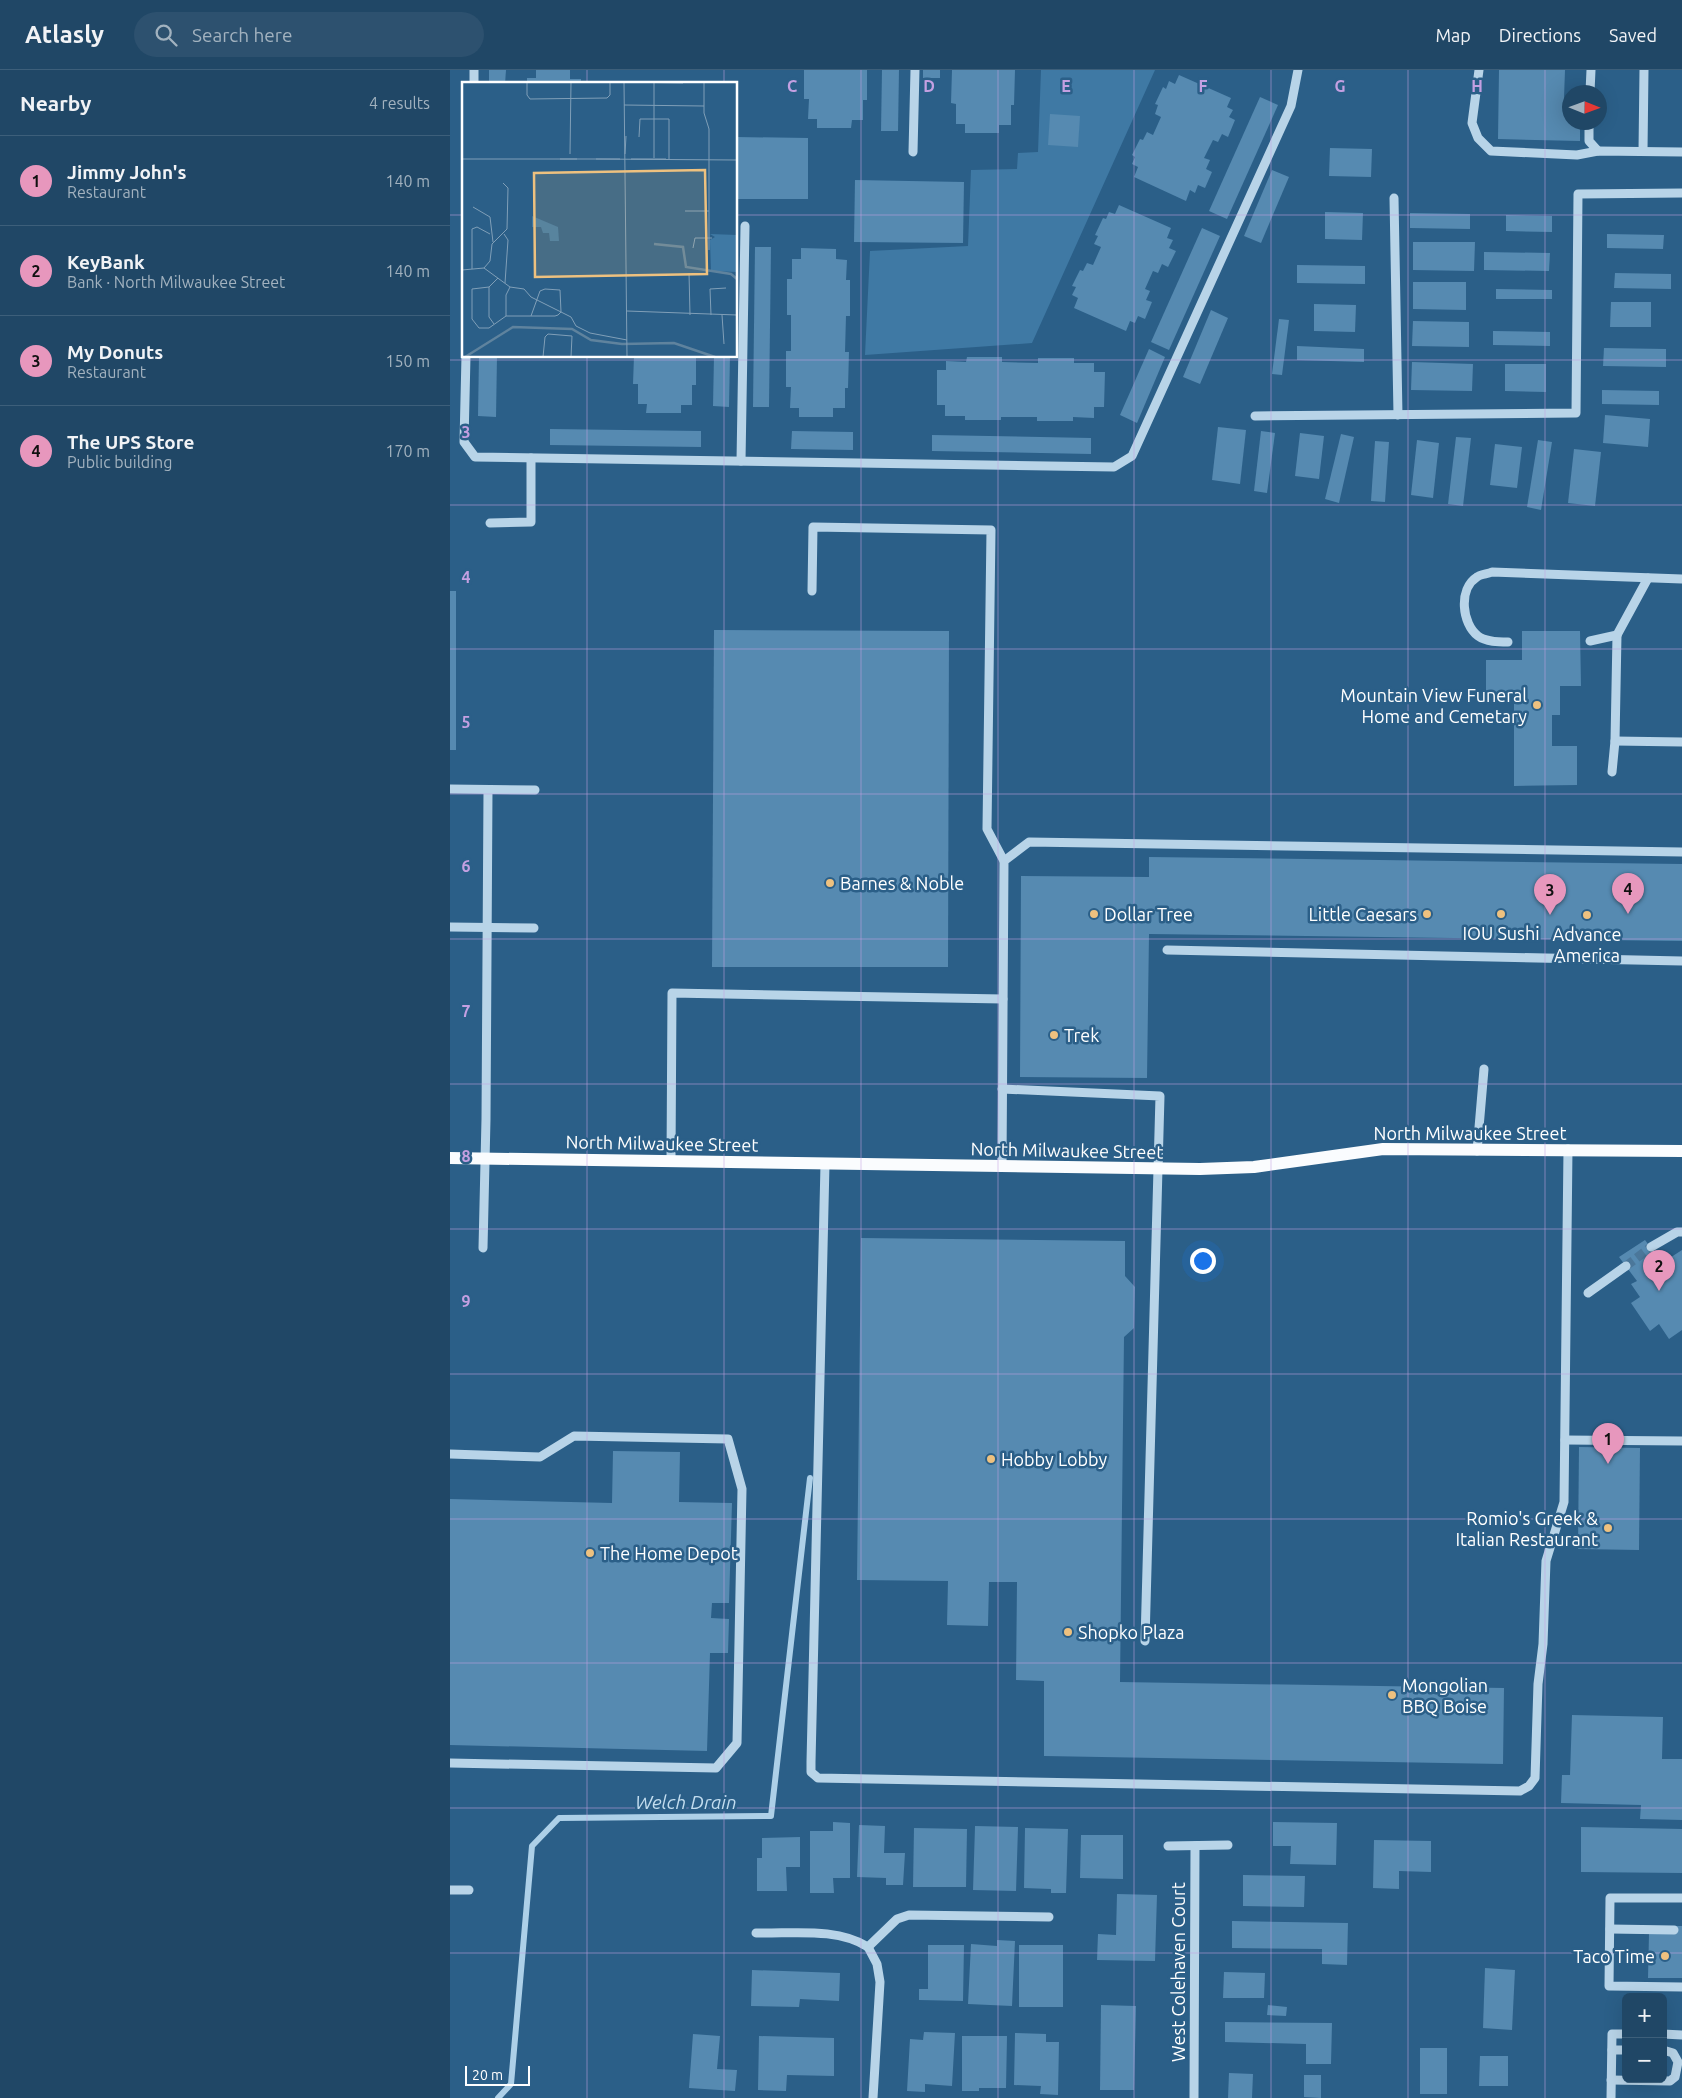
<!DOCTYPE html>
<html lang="en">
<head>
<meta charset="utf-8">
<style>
  :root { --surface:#204766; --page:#2d516f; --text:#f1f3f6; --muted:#a2b2bf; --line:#3d5f7a; --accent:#e797bd }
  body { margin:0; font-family:Ubuntu,sans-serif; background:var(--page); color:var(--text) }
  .controls { position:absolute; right:15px; bottom:15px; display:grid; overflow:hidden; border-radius:8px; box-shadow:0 5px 20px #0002 }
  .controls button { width:45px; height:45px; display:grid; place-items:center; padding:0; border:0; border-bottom:1px solid var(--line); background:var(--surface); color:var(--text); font:25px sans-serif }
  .compass { position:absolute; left:1112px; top:15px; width:45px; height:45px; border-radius:50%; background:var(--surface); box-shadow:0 5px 20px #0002; rotate:91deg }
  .scale { position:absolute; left:15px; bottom:12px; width:65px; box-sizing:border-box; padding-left:5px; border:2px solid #fff; border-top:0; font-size:14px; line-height:18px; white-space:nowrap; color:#fff; -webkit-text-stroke:4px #2b5f88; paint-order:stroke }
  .you { position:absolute; left:752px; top:1190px; width:18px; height:18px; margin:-12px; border:4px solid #fff; border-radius:50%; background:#1a73e8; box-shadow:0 0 0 8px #1a73e833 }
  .badge { display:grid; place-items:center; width:32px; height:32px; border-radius:50%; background:var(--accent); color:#111; font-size:16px; font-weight:700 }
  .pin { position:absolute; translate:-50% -41px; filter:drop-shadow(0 1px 2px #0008) }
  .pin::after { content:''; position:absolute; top:26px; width:18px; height:15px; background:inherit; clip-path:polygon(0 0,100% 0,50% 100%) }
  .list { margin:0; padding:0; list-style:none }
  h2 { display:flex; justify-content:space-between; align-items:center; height:65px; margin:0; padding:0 20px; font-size:21px }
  h2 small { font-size:16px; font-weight:400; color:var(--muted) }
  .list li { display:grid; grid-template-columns:32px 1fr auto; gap:15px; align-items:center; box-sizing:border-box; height:90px; padding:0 20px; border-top:1px solid var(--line) }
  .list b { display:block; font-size:19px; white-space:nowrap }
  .list p { margin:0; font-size:16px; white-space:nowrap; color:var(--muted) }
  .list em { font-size:16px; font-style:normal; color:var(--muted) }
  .icon { flex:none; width:28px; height:28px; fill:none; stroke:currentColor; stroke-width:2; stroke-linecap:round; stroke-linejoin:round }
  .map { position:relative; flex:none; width:1232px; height:2028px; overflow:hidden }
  header { display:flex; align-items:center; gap:30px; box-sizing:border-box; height:70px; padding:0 25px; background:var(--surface); border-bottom:1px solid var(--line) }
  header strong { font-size:24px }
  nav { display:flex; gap:28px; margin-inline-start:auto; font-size:18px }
  .search { width:350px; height:45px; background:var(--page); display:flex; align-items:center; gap:12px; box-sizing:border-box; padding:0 18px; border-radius:28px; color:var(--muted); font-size:19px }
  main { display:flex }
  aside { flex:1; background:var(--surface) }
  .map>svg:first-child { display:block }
  .green { fill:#3f79a4 }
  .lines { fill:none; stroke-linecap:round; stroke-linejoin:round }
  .stream { stroke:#add0e8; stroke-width:6 }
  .building { fill:#568ab1 }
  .minor-tunnel { stroke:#4b779a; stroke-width:9; stroke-dasharray:9 4.5; stroke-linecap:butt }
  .minor { stroke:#b8d4e8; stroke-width:9 }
  .major { stroke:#fafcfe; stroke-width:12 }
  .grid { fill:none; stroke:#c4a0e2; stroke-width:1; stroke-opacity:0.55 }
  .poi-dot { fill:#eec17f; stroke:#2b5f88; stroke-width:2 }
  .labels { text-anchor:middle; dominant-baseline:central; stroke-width:5; stroke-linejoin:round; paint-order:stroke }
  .poi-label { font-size:18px; fill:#fff; stroke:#2b5f88; text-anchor:start }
  .street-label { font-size:18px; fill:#fff; stroke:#2b5f88 }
  .water-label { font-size:19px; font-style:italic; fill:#c3ddef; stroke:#2b5f88 }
  .inset-river { fill:none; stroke:#5f839e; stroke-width:2.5 }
  .inset-road { fill:none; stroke:#809fb8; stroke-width:1 }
  .view { fill:#eec17f; fill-opacity:0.15; stroke:#eec17f; stroke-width:2.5 }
  .inset-edge { fill:none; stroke:#fff; stroke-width:2.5 }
  .grid-label { font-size:16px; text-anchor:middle; font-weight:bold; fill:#c4a0e2; stroke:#2b5f88; stroke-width:5; stroke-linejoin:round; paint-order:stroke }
</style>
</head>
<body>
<header>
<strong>Atlasly</strong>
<div class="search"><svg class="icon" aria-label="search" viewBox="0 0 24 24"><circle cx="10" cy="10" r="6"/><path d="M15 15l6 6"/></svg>Search here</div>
<nav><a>Map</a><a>Directions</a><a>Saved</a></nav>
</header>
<main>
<aside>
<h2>Nearby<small>4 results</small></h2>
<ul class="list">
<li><span class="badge">1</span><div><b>Jimmy John's</b><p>Restaurant</p></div><em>140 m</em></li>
<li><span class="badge">2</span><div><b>KeyBank</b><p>Bank · North Milwaukee Street</p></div><em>140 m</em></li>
<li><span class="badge">3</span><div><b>My Donuts</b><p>Restaurant</p></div><em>150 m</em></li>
<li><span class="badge">4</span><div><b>The UPS Store</b><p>Public building</p></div><em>170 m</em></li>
</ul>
</aside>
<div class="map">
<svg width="1232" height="2028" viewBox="0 0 1232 2028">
  <rect width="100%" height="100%" fill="#2b5f88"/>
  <path class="green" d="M591,0h114l-123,273 -167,12 5,-104 98,-5 3,-76 46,-1 1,-16 20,-1z"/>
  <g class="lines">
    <path class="stream" d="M48,2028l13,-14 21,-238 27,-28 212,-2 39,-338"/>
  </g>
  <g class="building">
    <path d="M39,0h17l-1,14h-16z"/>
    <path d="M86,0h34v9h11v5h-54v-6h9z"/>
    <path d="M354,0h63v30h-4v20h-11l-1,8h-34v-9h-9l1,-20h-5z"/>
    <path d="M432,0h17l-1,61h-17z"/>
    <rect x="473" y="0" width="17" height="8"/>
    <path d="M502,0h63l-1,35h-3v20h-12v8h-34v-9h-9v-20l-5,-1z"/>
    <path d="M1049,0h66l-1,28h6v24h10v19l-82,-2z"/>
    <path d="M729,5l52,23 -4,9 6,3 -4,7 6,3 -7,17 -6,-3 -4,8 -5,-2 -9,18 6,2 -4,9 6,3 -7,16 -7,-3 -3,8 -5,-3 -4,11 -52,-24 4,-10 -6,-3 3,-7 -3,-2 8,-16 3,1 4,-8 6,3 8,-18 -6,-3 3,-9 -3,-1 8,-17 3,2 3,-8 6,3z"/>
    <path d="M810,27l18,8 -51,114 -18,-8z"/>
    <path d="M600,44l30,2 -2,31 -30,-2z"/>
    <path d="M286,67l72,1v61h-72z"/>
    <path d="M880,78l42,1 -1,28 -42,-1z"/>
    <path d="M822,100l17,7 -28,66 -17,-7z"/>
    <path d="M405,110l109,2 -1,61 -109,-1z"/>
    <path d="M669,135l52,23 -4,10 6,2 -4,8 7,3 -8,16 -6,-3 -4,9 -5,-2 -8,18 5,2 -4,9 6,2 -7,17 -7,-3 -3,7 -5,-2 -4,10 -52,-23 4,-10 -6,-3 4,-8 -4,-1 8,-16 3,1 4,-8 6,2 8,-18 -7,-3 4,-8 -3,-1 8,-17 3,1 3,-7 6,2z"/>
    <path d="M875,142l38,1 -1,27 -37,-1z"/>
    <path d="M960,143l60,1v15l-60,-1z"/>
    <path d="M1056,145l46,1v16l-46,-1z"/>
    <path d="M752,158l18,8 -51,114 -18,-8z"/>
    <path d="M1157,164l57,1 -1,14 -56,-1z"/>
    <path d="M963,172h62l-1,29 -61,-1z"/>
    <path d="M305,177h16l-2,160h-16z"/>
    <path d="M351,178l35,1v10l11,1 -1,20h4v36h-4l-1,36h4l-1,36h-3v20h-12v9h-34v-9h-9l1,-21h-5v-36h5v-36h-4v-36h5v-20h9z"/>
    <path d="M1034,182l66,1 -1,18 -65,-1z"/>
    <path d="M847,195l68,1v18l-68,-1z"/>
    <path d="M1165,203l56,1v15l-57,-1z"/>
    <path d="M963,212h53v28l-53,-1z"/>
    <path d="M1046,219l56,1v9h-56z"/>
    <path d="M1161,232h40v25h-41z"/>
    <path d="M864,234l42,1 -1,27 -41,-1z"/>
    <path d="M761,240l17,8 -28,66 -17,-7z"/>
    <path d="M829,249l10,1 -7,55 -10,-1z"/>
    <path d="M963,251l56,1v25l-57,-1z"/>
    <path d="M1043,261l57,1v14l-57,-1z"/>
    <path d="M847,276l67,3v13l-67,-2z"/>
    <path d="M1154,278l62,1v18l-63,-1z"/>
    <path d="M699,279l16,8 -28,66 -17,-8z"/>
    <path d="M29,286h18l-1,61 -18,-1z"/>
    <path d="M184,286h62v29h-4v20h-11v8h-35l1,-9h-9v-20h-5z"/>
    <path d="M264,286h16l-1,51 -16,-1z"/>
    <path d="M517,287h35v5l36,1v-5h36v5h20v9h11l-1,35h-10v11l-21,-1v4h-36v-4h-36v3h-36v-4h-20v-11h-8v-35h9v-9l20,1z"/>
    <path d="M962,292l61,2 -1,27 -61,-1z"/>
    <path d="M1055,294h41v28l-41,-1z"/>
    <path d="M1152,320l57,1v14l-57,-1z"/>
    <path d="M1155,345l45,4 -2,28 -45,-4z"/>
    <path d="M768,357l28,3 -6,54 -28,-4z"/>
    <path d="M100,359l151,2v16l-151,-2z"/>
    <path d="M342,361l61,1v18l-62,-1z"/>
    <path d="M811,361l14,2 -8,60 -13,-2z"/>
    <path d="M850,363l24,3 -5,43 -24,-3z"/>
    <path d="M891,364l13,3 -15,66 -14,-4z"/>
    <path d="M482,365l159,3v16l-159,-3z"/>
    <path d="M1006,367l15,1 -8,68 -15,-2z"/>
    <path d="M967,370l22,3 -6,55 -22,-3z"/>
    <path d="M1088,370l14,2 -11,68 -14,-3z"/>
    <path d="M925,371l14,1 -4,60 -14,-1z"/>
    <path d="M1045,374l27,3 -5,41 -27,-3z"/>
    <path d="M1124,379l27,3 -6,54 -27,-3z"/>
    <rect x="0" y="521" width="6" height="159"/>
    <path d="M264,560l235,1 -1,336h-236z"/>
    <path d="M1072,561h58l1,55h-21v29h-8v31h25v39l-63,1v-91l-28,1v-36h36z"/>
    <path d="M699,787l533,7v77l-533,-7 -2,144 -127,-1 1,-201 128,1z"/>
    <path d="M411,1168l264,3v35l10,11 -1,41 -10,9 -4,345 384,6 -1,76 -459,-8v-75l-28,-1 1,-98h-28l-1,44 -41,-1 1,-44 -91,-1z"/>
    <path d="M1195,1170l17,23 20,-13v80l-13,9 -10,-15 -9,7 -19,-28 9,-6 -9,-13 6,-3 -18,-24z"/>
    <path d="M1129,1377l61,1 -1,102 -61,-1z"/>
    <path d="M163,1381l67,1 -1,50 53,1 -3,100h-17l-1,15 18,1 -1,34h-18l-3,98 -257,-6v-246l162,4z"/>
    <path d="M1122,1645l91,2 -1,42h20v61l-42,-1 1,-14 -80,-2 1,-28h8z"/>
    <path d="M383,1752l17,1v55h-17l1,15h-24v-62h23z"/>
    <path d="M823,1752l64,1 -1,42 -46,-1 1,-18h-18z"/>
    <path d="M409,1755l26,1 -1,27h21l-2,32h-17v-7l-29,-1z"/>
    <path d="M525,1756l43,1 -2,64 -43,-1z"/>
    <path d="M1131,1757l101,2v44l-101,-1z"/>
    <path d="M464,1758l53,1 -1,58h-53z"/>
    <path d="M575,1758l43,1 -2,64h-15v-4l-27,-1z"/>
    <path d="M631,1765h42v44l-43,-1z"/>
    <path d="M350,1767v30h-14l1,24h-30v-33h5v-20z"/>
    <path d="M924,1770l57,1v31l-32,-1v18l-26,-1z"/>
    <path d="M793,1805l62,1 -1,31 -61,-1z"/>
    <path d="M667,1824l40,1 -2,66 -58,-1 1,-26 18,1z"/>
    <path d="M782,1851l116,2 -1,42 -25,-1v-15l-90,-1z"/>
    <path d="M1224,1856h8v52h-34l1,-44z"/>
    <path d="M547,1870l18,1 -3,65 -44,-2 3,-60 26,2z"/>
    <path d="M478,1875h36l-1,56 -44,-1v-11h9z"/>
    <rect x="569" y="1875" width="44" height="62"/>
    <path d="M1035,1898l30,2 -3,60 -29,-2z"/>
    <path d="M302,1900l88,3 -1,28 -39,-2 -1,8 -48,-1z"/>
    <path d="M774,1902l41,1 -1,25h-41z"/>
    <path d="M651,1935l35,1 -2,84h-34z"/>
    <path d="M818,1935l19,2 -1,9 -19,-1z"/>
    <path d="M775,1952l107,1 -1,41h-25v-20l-81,-2z"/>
    <path d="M474,1962l31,1 -3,53 -27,-2v8l-18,-1 3,-52 13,1z"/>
    <path d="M565,1963l31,1v8h13l-1,53 -18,-1 1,-8 -27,-1z"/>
    <path d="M243,1964l27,2 -3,33 20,1 -2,21 -46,-3z"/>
    <path d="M309,1966l75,2v38l-47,-1 -1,16 -28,-1z"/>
    <path d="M512,1966h45l-1,52h-27v3h-17z"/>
    <rect x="970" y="1978" width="27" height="46"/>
    <path d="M1030,1986h28v30h-29z"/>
    <path d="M779,2003l24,1 -1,24h-24z"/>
    <path d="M854,2005h17v23l-17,-1z"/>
  </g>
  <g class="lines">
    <path class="minor-tunnel" d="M1176,1196l25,-19"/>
    <g class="minor">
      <path d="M1029,0l-7,53 6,15 13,13 86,4 21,-4 84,1"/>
      <path d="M24,14v-14"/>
      <path d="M1140,22l1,-22"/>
      <path d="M1139,52v19l9,10"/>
      <path d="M1193,81l1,-81"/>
      <path d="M463,82l2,-82"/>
      <path d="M944,128l4,217"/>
      <path d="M16,286l-2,86 11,15 639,10 18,-11 159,-350 7,-36"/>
      <path d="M805,346l321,-3 2,-219 104,-1"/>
      <path d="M291,391l4,-235"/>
      <path d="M40,453l41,-1v-64"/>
      <path d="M362,521l1,-64 178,3 -4,299 17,32"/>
      <path d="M1140,571l27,-6 31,-57"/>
      <path d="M1058,572c-9,0 -22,0 -30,-6 -16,-12 -20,-47 -1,-59 3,-3 11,-3 15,-5l190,7"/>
      <path d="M1165,671l67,1"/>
      <path d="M1162,702l3,-31 2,-106"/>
      <path d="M0,719l85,1"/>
      <path d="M0,857l84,1"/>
      <path d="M717,880l515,11"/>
      <path d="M552,1019l158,7 -15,545"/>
      <path d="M1027,1081l7,-82"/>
      <path d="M221,1091l1,-168 331,6"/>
      <path d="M375,1094l-14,598v10l7,6 702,13 9,-5 6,-8 3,-94 5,-40 3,-83 18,-59 4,-353"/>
      <path d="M552,1097l2,-306 25,-19 653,10"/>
      <path d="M1201,1177l26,-15h5"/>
      <path d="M33,1178l3,-129 2,-329"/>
      <path d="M1138,1223l38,-27"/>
      <path d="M1115,1370l117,1"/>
      <path d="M0,1384l90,3 34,-21 154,3 14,50 -5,254 -21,25 -266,-5"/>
      <path d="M718,1776l60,-1"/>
      <path d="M0,1820h19"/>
      <path d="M1232,1828h-72l-1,88 73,1"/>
      <path d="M1160,1859l64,1"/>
      <path d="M306,1863c36,1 81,-6 112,14"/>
      <path d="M418,1877l29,-28 12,-4 140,2"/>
      <path d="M418,1877l9,17 3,18 -7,116"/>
      <path d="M1213,1964l19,1"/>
      <path d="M1162,1980h14"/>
      <path d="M1161,2010l59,1 5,-4 3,-15 -5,-9 -10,-3"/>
      <path d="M744,2028l1,-252"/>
      <path d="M1161,2028l1,-64h14"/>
    </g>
    <path class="major" d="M0,1088l750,11 54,-2 129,-18 299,2"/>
  </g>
  <path class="grid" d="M137,0v14M274,0v14M411,0v2028M548,0v2028M684,0v2028M821,0v2028M958,0v2028M1095,0v2028M0,145h14M286,145h946M137,286v1742M274,286v1742M0,290h1232M0,435h1232M0,579h1232M0,724h1232M0,869h1232M0,1014h1232M0,1159h1232M0,1304h1232M0,1449h1232M0,1593h1232M0,1738h1232M0,1883h1232"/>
  <g class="poi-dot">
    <circle cx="1087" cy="635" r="5"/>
    <circle cx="380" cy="813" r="5"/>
    <circle cx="644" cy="844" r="5"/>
    <circle cx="977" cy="844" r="5"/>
    <circle cx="1051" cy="844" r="5"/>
    <circle cx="1137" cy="845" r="5"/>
    <circle cx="604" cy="965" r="5"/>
    <circle cx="541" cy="1389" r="5"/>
    <circle cx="1158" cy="1458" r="5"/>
    <circle cx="140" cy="1483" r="5"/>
    <circle cx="618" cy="1562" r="5"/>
    <circle cx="942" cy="1625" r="5"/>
    <circle cx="1215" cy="1886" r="5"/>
  </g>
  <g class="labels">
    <g class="poi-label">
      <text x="1077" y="625" text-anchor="end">Mountain View Funeral<tspan x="1077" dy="21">Home and Cemetary</tspan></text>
      <text x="390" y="813">Barnes &amp; Noble</text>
      <text x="654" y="844">Dollar Tree</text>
      <text x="967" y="844" text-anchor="end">Little Caesars</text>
      <text x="1051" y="863" text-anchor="middle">IOU Sushi</text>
      <text x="1137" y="864" text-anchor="middle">Advance<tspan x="1137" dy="21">America</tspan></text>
      <text x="614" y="965">Trek</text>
      <text x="551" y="1389">Hobby Lobby</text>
      <text x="1148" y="1448" text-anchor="end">Romio's Greek &amp;<tspan x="1148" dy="21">Italian Restaurant</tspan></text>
      <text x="150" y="1483">The Home Depot</text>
      <text x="628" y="1562">Shopko Plaza</text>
      <text x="952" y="1615">Mongolian<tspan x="952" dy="21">BBQ Boise</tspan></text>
      <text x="1205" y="1886" text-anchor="end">Taco Time</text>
    </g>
    <g class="street-label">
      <text x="1020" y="1063">North Milwaukee Street</text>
      <text transform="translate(212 1073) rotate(1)">North Milwaukee Street</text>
      <text transform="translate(617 1080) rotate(1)">North Milwaukee Street</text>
      <text transform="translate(728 1902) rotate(-90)">West Colehaven Court</text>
    </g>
    <g class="water-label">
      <text x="236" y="1732">Welch Drain</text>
    </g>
  </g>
  <g transform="translate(12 12)">
    <rect width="275" height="275" fill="#2b5f88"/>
    <path d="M70,134l26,11 1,14h-9l-1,-8h-6l-2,-6h-9zM248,152l27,1v37l-26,-1 -1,-31 5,-3z" fill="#3f79a4"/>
    <path class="inset-river" d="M192,162l29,3 3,20 45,7 6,5M3,275l48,-30 59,2 19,11 31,4 52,-1 41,14"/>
    <path class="inset-road" d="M65,0v13l3,4 77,-1 3,-3v-13M162,0l3,275M163,0l58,1M242,0v31l5,16v121M162,23l80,1M177,55l1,-18h29v40M108,72l1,-72M163,72l1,-18M192,76v-76M0,77h115M98,77h60M134,77l141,1M169,77h35M11,125l17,10 3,25M223,129h24M42,152l4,6 -3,43M231,166l2,-10h17M22,186l6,-7 2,-17 15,-15 1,-41 -5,-5M10,187v-40l5,-2 13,7M0,188l22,-2 26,19 14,2 7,8 40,20 5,9 14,7 37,7M227,191l1,42M27,205v30l5,7M165,229l110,4M249,233l-1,-26 16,-1M260,233l2,29M44,234v-21l4,-8M17,246h10l17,-12h49l3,-1 3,-3 -1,-22 -15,-1 -5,2 -9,25M17,246l-7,-9v-30l17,-2 9,-9M81,275l2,-20 3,-3 24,2 -1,21"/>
    <path class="view" d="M243,88l2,104 -172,3 -1,-104z"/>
    <rect width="275" height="275" class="inset-edge"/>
  </g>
  <g class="grid-label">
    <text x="342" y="22">C</text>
    <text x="479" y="22">D</text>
    <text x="616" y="22">E</text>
    <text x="753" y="22">F</text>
    <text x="890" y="22">G</text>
    <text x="1027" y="22">H</text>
    <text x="16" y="368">3</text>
    <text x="16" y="513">4</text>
    <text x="16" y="658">5</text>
    <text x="16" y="802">6</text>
    <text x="16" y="947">7</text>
    <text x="16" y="1092">8</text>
    <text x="16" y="1237">9</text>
  </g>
</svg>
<div class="controls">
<button>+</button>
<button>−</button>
</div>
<svg class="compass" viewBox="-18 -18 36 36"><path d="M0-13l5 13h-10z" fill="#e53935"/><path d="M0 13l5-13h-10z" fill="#a2b2bf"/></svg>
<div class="scale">20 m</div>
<div class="you"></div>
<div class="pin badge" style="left:1158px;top:1394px">1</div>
<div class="pin badge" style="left:1209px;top:1221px">2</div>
<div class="pin badge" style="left:1100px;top:845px">3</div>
<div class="pin badge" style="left:1178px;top:844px">4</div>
</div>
</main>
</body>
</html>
